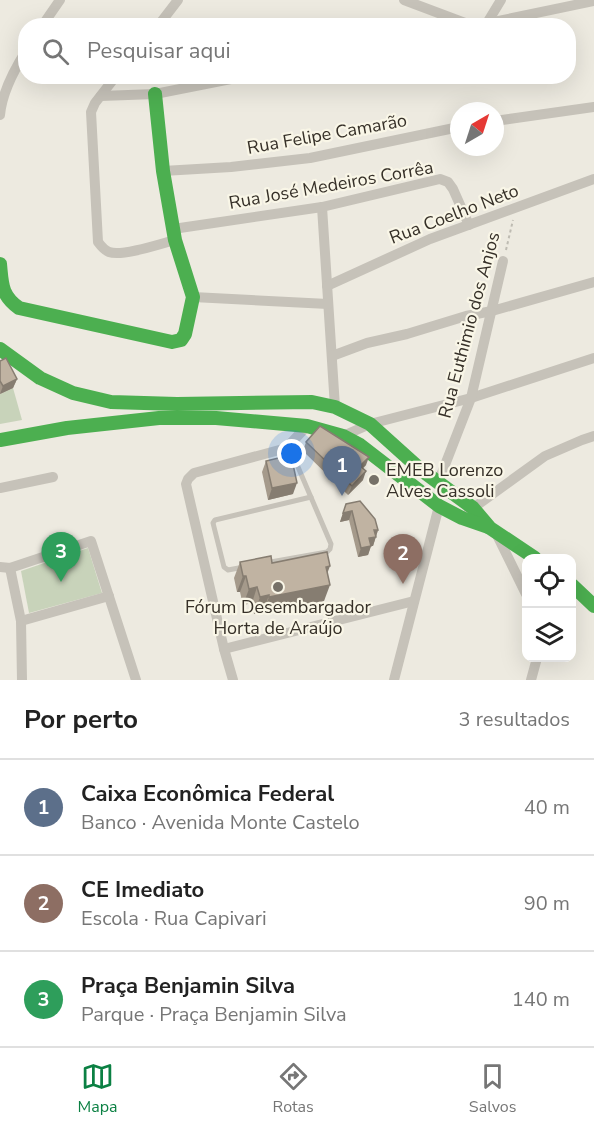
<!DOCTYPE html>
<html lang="pt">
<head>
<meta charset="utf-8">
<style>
  :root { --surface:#fff; --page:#f2f2f2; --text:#222; --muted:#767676; --line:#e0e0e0; --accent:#0b8043 }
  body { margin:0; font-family:"Nunito Sans",sans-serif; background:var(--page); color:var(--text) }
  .controls { position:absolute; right:18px; bottom:18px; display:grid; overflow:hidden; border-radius:12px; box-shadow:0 6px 24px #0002 }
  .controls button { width:54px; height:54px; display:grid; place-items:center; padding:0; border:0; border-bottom:2px solid var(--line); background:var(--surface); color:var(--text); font:30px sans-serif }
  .compass { position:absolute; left:450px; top:102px; width:54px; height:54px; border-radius:50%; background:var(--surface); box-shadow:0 6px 24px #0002; rotate:39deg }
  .you { position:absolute; left:292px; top:454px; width:21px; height:21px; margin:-15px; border:4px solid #fff; border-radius:50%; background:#1a73e8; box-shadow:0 0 0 9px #1a73e833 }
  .badge { display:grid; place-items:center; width:39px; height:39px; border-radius:50%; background:var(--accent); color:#fff; font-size:20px; font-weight:700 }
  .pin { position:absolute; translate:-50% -50px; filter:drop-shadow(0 2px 3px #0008) }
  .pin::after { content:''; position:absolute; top:32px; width:21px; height:18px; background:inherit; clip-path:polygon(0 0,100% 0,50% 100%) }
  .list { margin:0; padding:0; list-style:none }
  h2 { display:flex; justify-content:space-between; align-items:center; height:78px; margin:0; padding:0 24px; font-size:26px }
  h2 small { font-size:20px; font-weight:400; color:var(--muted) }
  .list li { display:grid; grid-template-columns:39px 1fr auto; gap:18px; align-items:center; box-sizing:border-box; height:96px; padding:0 24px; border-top:2px solid var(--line) }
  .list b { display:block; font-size:22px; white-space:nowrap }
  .list p { margin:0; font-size:20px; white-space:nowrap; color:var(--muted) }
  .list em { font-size:20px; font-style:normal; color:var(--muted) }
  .icon { flex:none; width:33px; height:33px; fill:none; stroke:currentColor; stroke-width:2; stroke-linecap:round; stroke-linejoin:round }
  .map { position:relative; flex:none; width:594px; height:680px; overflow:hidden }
  .search { position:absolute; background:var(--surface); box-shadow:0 6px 24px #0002; left:18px; right:18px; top:18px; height:66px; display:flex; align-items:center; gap:15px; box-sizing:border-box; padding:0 21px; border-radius:24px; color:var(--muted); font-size:22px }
  .sheet { height:366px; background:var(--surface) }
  nav { display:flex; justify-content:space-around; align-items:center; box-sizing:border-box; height:84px; border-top:2px solid var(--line); background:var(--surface); font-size:16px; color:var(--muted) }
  nav a { display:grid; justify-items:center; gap:3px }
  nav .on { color:var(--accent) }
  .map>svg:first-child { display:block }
  .green { fill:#c8d3ba }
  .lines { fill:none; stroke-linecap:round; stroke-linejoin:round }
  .path { stroke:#bebbb2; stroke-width:2; stroke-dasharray:3 3; stroke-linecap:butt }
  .lane { stroke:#c6c2b9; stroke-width:5 }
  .street { stroke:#c6c2b9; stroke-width:10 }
  .fast { stroke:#4caf50; stroke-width:14 }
  .wall { fill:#a59a8b }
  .shaded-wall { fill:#867d71 }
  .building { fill:#c0b3a2; stroke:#867d71; stroke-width:1.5 }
  .poi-dot { fill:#767168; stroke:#f9f6e7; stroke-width:2 }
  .labels { text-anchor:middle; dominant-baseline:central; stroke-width:4.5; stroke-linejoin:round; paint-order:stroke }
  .street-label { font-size:18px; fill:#363028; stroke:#f9f6e7 }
  .poi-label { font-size:18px; fill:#363028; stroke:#f9f6e7; text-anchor:start }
</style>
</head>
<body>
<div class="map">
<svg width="594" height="680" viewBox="0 0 594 680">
  <rect width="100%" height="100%" fill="#edeae0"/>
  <g class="green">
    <path d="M13,388l9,32 -22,4v-30z"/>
    <path d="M88,548l14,45 -73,20 -8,-42z"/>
  </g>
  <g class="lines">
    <path class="path" d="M506,250l7,-30"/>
    <g class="lane">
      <path d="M265,563l62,-11 3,-3 1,-5 -36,-84 -3,-18"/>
      <path d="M244,567l-16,3 -4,-3 -11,-44 2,-3 96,-23"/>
    </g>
    <g class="street">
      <path d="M404,0l69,26"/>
      <path d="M487,23l14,-23"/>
      <path d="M42,26l18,-26"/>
      <path d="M158,26l20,-26"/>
      <path d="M474,26l120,-25"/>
      <path d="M116,76l-21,27 -4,9 7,130c3,4 6,8 11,10 13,5 51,-8 66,-12"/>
      <path d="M101,96l54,-2 91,-18"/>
      <path d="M0,115c2,-23 14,-45 26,-64"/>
      <path d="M495,121l99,-14"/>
      <path d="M163,171l68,-4 79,-9 149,-31"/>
      <path d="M322,207l13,200"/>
      <path d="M173,229l149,-22 118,-28 8,3 5,7 16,36"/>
      <path d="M327,286l103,-47 164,-60"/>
      <path d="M193,297l135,7"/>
      <path d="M332,356l35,-13 40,-9 59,-18 26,-5 102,-29"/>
      <path d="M343,436l27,-12 101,-26 123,-40"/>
      <path d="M438,483l33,-85 32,-137"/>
      <path d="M0,488l53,-11"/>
      <path d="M469,511l76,-55 37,-16 12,-4"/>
      <path d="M496,533l30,61"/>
      <path d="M0,567l10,1 81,-27 45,139"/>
      <path d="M10,568l11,53 1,59"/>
      <path d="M21,621l88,-25"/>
      <path d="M224,649l190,-48"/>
      <path d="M233,680l-9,-31 -38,-165 2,-5 6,-6 89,-24 9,-7 15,-16"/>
      <path d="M394,680l45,-174"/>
      <path d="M531,680l6,-22"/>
    </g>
    <g class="fast">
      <path d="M0,264c2,20 1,31 19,44l153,34 9,-2 4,-6 8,-37 -18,-57 -12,-69 -8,-77"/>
      <path d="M0,349l40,29 33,15 38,9 66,2 135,-2 23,5 35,17 50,45 53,39 17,20 45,30"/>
      <path d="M0,440l67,-12 92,-10h57l91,8 36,10 17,9 79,61 23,12 26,9"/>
      <path d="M572,585l22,21"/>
    </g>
  </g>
  <g class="wall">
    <path d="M0,361l17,18 -4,9 -13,6z"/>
    <path d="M306,442l60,23 -3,3v12l-15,15 -45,-44z"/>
    <path d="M266,461l27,33 -25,6 -6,-28z"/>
    <path d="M346,504l32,26 -5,16h-2l-3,9 -10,2 -9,-37 -9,2z"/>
    <path d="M240,562l32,1 55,11 -3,27 -61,12v-1l-9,2 -2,-11 -9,2 -3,-13h-3l-3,-14z"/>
  </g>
  <g class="shaded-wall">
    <path d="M17,379l-4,9 -13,6 3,-8z"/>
    <path d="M369,457l-3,8 -9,9 3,-8z"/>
    <path d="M366,471l-3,9 -15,15 4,-9z"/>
    <path d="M297,483l-4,11 -25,6 4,-12z"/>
    <path d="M352,511l-3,9 -9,2 3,-9z"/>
    <path d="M374,530h4l-5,16h-2l-3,9 -10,2 3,-9z"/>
    <path d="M330,566l-6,16 2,-15z"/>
    <path d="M243,576h3l-6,16h-3z"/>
    <path d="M330,585l-6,16 -61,12 6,-16z"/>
    <path d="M257,587l-5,16 -9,2 6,-16z"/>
    <path d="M269,595l-6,17 -9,2 6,-17z"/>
  </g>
  <g class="building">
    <path d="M6,358l11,21 -14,7 -3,-5v-20z"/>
    <path d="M320,426l49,31 -9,9 6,5 -14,15 -46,-44z"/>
    <path d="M291,455l6,28 -25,5 -6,-27z"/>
    <path d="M360,501l15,18 3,11h-4l2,7 -7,1 2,8 -10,2 -9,-37 -9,2 3,-9z"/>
    <path d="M327,552l3,14 -4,1 4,18 -61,12v-2l-9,2 -3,-10 -8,2 -3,-13h-3l-3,-14 31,-6 1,7z"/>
  </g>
  <g class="poi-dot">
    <circle cx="374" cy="480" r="6"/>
    <circle cx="278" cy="587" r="6"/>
  </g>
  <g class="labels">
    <g class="street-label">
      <text transform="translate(327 134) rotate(-10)">Rua Felipe Camarão</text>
      <text transform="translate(331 185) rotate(-10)">Rua José Medeiros Corrêa</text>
      <text transform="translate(454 214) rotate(-21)">Rua Coelho Neto</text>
      <text transform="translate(469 325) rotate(-75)">Rua Euthimio dos Anjos</text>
    </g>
    <g class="poi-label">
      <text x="386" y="470">EMEB Lorenzo<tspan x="386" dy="21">Alves Cassoli</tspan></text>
      <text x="278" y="607" text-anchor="middle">Fórum Desembargador<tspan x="278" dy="21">Horta de Araújo</tspan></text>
    </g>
  </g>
</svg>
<div class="controls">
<button><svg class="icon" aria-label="locate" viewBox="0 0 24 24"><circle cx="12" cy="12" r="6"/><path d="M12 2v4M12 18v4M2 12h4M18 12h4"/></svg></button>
<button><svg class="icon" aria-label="layers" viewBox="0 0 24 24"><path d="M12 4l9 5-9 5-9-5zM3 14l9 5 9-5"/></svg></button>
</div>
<svg class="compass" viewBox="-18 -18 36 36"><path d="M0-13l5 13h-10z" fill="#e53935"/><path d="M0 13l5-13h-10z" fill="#767676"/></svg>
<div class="you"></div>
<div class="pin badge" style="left:342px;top:496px;background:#5c6f8a">1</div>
<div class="pin badge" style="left:403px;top:584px;background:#8d6e63">2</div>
<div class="pin badge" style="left:61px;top:582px;background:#2e9e5b">3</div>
<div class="search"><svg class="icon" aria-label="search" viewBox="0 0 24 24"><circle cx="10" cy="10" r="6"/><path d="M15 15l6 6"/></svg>Pesquisar aqui</div>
</div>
<section class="sheet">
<h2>Por perto<small>3 resultados</small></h2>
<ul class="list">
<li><span class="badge" style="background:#5c6f8a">1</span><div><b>Caixa Econômica Federal</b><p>Banco · Avenida Monte Castelo</p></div><em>40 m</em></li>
<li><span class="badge" style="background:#8d6e63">2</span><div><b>CE Imediato</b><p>Escola · Rua Capivari</p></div><em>90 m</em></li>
<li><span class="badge" style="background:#2e9e5b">3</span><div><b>Praça Benjamin Silva</b><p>Parque · Praça Benjamin Silva</p></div><em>140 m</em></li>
</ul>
</section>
<nav>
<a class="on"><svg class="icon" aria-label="map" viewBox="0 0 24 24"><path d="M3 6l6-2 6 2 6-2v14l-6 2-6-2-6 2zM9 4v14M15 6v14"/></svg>Mapa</a>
<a><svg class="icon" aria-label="directions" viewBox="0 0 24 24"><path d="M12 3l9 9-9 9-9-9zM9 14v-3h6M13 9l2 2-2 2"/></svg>Rotas</a>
<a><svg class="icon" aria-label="saved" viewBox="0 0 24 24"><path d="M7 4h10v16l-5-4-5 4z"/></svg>Salvos</a>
</nav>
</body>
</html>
